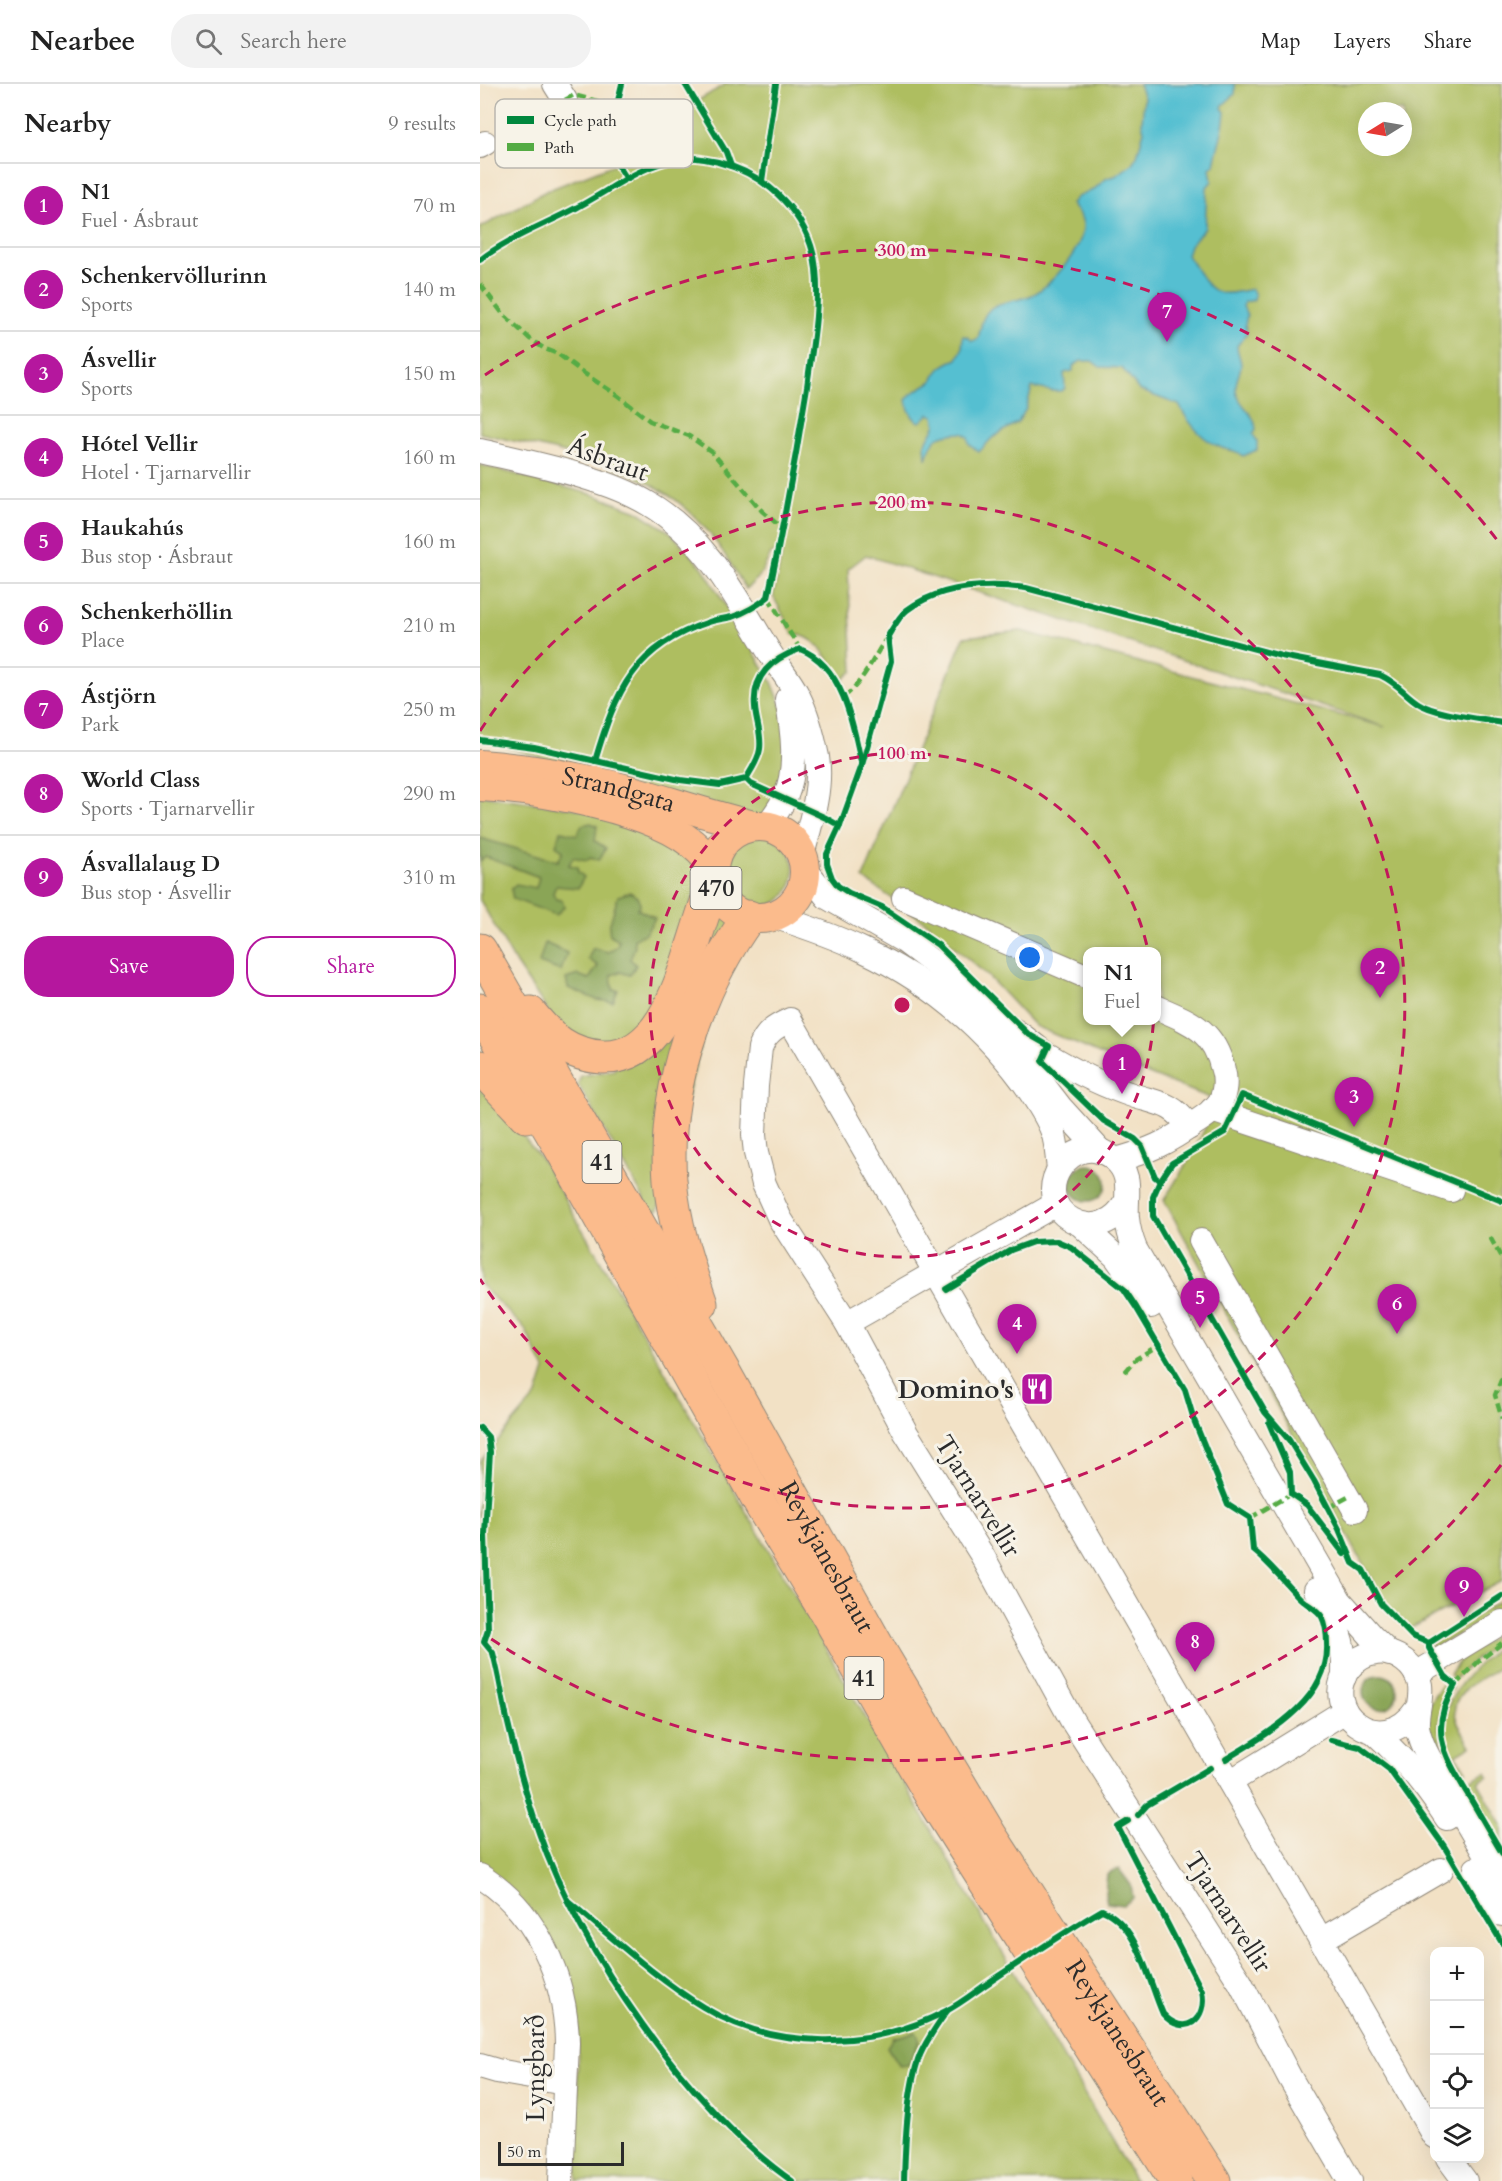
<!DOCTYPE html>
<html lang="en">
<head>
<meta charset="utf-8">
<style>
  :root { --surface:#fff; --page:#f2f2f2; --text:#222; --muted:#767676; --line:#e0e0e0; --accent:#b5179e }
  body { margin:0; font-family:Cardo,serif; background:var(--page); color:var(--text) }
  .controls { position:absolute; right:18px; bottom:18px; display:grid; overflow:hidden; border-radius:12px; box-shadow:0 6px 24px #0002 }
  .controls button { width:54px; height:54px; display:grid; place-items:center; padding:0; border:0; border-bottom:2px solid var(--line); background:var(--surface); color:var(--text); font:30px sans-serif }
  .compass { position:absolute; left:878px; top:18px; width:54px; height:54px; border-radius:50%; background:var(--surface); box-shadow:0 6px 24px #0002; rotate:259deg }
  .scale { position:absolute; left:18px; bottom:15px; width:126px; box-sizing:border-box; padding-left:6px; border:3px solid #2b2b2b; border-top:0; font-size:16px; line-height:21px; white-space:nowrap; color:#2b2b2b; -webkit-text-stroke:4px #f7f3e8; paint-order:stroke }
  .you { position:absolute; left:550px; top:874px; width:21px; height:21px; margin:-15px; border:4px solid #fff; border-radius:50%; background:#1a73e8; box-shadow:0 0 0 9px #1a73e833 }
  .badge { display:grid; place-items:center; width:39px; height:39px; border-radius:50%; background:var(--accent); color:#fff; font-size:20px; font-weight:700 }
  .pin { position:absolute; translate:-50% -50px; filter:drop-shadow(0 2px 3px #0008) }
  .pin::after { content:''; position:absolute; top:32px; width:21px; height:18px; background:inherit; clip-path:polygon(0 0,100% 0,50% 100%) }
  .popup { position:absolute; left:603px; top:863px; width:78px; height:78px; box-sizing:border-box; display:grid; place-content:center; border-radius:12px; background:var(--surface); filter:drop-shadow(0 2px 4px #0005); font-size:20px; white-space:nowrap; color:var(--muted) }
  .popup b { font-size:22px; color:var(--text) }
  .popup::after { content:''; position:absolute; left:50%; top:100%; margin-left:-12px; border:12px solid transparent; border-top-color:var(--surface) }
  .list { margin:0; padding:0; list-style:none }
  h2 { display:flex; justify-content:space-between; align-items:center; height:78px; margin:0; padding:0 24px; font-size:26px }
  h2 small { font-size:20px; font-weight:400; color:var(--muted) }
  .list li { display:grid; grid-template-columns:39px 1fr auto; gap:18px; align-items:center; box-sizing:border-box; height:84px; padding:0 24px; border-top:2px solid var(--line) }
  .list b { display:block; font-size:22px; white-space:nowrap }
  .list p { margin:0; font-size:20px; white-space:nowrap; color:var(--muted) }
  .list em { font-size:20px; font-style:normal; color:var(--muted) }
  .actions { display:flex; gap:12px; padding:18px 24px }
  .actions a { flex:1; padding:14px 0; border:2px solid var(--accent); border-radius:24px; text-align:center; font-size:21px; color:var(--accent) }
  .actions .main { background:var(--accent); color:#fff }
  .icon { flex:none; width:33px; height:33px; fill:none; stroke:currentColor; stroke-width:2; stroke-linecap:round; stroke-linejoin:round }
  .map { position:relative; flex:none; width:1022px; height:2097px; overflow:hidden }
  header { display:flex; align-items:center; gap:36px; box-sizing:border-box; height:84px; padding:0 30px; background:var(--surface); border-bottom:2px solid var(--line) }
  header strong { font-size:28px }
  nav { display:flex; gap:33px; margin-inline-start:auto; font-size:21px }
  .search { width:420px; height:54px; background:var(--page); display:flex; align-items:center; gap:15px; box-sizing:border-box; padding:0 21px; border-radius:24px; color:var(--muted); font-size:22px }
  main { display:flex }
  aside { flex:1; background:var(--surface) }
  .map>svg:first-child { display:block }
  .green { fill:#aebe61; stroke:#6c7446; stroke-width:1.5; fill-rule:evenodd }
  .forest { fill:#8aa557; stroke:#5a6841; stroke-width:1.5 }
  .water { fill:#55bfd1; stroke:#40757e; stroke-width:1.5 }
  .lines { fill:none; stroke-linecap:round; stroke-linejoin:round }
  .minor-casing { stroke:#8e8678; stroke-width:26 }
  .major-casing { stroke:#8e8678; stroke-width:32 }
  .highway-casing { stroke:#8e8678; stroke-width:35 }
  .minor { stroke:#fff; stroke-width:24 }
  .major { stroke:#fbbb8c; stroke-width:30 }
  .highway { stroke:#fbbb8c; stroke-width:33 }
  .quiet { stroke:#54ab44; stroke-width:4.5; stroke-dasharray:9 4.5; stroke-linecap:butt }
  .cycleway-casing { stroke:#f7f3e8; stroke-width:10 }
  .cycleway { stroke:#00873e; stroke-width:6 }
  .ring { fill:none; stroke:#c2185b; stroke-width:3; stroke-dasharray:10 8 }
  .labels { text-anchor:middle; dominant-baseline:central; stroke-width:6; stroke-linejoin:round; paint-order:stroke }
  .shield { fill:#f7f3e8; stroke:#686764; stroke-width:1.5 }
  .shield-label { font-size:24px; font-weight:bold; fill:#2b2b2b }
  .street-label { font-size:26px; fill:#2b2b2b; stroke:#f7f3e8 }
  .poi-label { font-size:26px; font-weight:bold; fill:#2b2b2b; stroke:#f7f3e8; text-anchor:end }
  .key { fill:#f7f3e8; stroke:#bab7af; stroke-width:1.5 }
  .key-label { font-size:16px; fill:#2b2b2b }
  .centre { fill:#c2185b; stroke:#f7f3e8; stroke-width:3 }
  .ring-label { font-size:18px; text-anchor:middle; font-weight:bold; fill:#c2185b; stroke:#f7f3e8; stroke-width:6; stroke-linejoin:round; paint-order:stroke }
</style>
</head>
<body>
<header>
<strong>Nearbee</strong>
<div class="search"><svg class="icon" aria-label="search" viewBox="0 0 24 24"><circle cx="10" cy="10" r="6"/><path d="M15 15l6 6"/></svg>Search here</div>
<nav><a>Map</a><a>Layers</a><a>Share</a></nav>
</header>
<main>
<aside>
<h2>Nearby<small>9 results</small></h2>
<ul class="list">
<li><span class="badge">1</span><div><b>N1</b><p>Fuel · Ásbraut</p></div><em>70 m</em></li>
<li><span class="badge">2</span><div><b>Schenkervöllurinn</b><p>Sports</p></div><em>140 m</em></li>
<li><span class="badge">3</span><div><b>Ásvellir</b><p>Sports</p></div><em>150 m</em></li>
<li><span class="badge">4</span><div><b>Hótel Vellir</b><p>Hotel · Tjarnarvellir</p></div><em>160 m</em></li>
<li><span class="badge">5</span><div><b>Haukahús</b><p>Bus stop · Ásbraut</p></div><em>160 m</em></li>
<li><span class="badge">6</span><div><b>Schenkerhöllin</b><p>Place</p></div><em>210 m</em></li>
<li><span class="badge">7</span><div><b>Ástjörn</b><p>Park</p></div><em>250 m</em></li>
<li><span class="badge">8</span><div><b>World Class</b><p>Sports · Tjarnarvellir</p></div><em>290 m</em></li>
<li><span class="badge">9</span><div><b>Ásvallalaug D</b><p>Bus stop · Ásvellir</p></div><em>310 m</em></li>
</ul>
<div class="actions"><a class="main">Save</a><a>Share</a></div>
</aside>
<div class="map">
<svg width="1022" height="2097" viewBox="0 0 1022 2097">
  <rect width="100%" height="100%" fill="#f7f3e8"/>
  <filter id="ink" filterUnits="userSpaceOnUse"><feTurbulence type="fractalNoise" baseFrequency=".0167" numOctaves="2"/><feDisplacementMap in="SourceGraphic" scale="12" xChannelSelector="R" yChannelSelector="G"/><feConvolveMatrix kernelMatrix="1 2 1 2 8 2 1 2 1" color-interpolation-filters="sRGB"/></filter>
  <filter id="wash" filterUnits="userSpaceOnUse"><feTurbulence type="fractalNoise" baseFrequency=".008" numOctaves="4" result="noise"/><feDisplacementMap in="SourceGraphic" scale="24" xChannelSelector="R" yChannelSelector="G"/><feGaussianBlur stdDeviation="1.35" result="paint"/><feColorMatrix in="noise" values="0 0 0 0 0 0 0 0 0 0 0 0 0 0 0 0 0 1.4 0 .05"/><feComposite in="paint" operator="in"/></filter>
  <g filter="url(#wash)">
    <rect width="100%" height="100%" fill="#f2e1c5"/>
    <g class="green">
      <path d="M246,0h776v1103l-3,7 3,7v380l-91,47 -21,-15 -226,-413 29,-47 25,-52 -93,-36 -90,-39 -46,-49 -61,-53 -65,-46 101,-241 57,-6 364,96 -519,-172 -18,14 5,102 -11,9c-12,-18 -24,-45 -49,-46l-20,-38 10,-47 -12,5 -12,23 -13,12c-16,-26 -31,-53 -54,-75 -54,-53 -141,-63 -212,-81v-205l66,-37 87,-34 47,-46zM887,27h36v36h-36zM608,868h68v68h-68z"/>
      <path d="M0,381l111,29 46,17 33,21 33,36 69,114 10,25 7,44 -19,61 -25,8 -265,-81z"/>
      <path d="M0,711l104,15 105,42 12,20 -44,141 -36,28 -41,2 -26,-23 -38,-56 -36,-64z"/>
      <circle cx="278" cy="787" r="36"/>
      <path d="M235,823l18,14 -75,289 -7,1 -73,-127 3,-8 33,-6z"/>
      <path d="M0,1003l33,36 29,37 593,1021h-558l1,-169 -24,-60 -74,-80v-411l57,-66 8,-25 -20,-41 -45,-45z"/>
      <path d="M1022,1515v11l-70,39 -1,-5z"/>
      <path d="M1022,1546v9l-29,22 -19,19 -4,-6 10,-14z"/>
      <path d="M1022,1560v9l-3,2 3,5v6c-17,11 -52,24 -47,49 3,11 10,21 16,31l-15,9 10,16 -3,2 3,4 -4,2c-43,-54 -5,-100 40,-135z"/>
      <path d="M964,1597l8,7c-22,29 -13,66 5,94l-6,3 -26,-44 5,-39z"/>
      <path d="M1006,1688l2,4 -10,6 24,43v23l-38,-64z"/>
    </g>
    <g class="forest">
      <path d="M111,739l6,3 -2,15 11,7 -7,12 -8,-3 -5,3 -13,-3 -4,8 8,2 1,5 6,5 -6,11 -22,-2 -3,7 3,6 6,1 2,7 -8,8 -43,-16 -2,-10 5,-5 20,4 3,-11 -53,-20 -6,4v-23l78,23 5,-10 -7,-6 5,-14 16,4 5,-10z"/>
      <path d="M150,808l9,6 1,8 -3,3 18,9 -9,15 -12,6 1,7 -5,13 6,6 -6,10 -10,-3 -9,3 2,15h5l-5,12 -16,-2 -29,-12 -2,-9 12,-4 11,4 9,-13 -10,-7 5,-11 15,4 9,-6 2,-6 -9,-5 -1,-8 9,-31z"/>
      <path d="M65,859l22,10 -6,18 -22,-8z"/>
      <circle cx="608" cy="1099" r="18"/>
      <circle cx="900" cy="1608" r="17"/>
      <path d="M639,1785l12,16 2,13 -9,7 -17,-2 -2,-9 2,-19 5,-4z"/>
      <path d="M436,1948l4,9 -12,24 -9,1 -12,-19 6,-9z"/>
    </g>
    <path class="water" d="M659,0h96v10l-12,11 -1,3 3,4c-1,19 -8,35 -11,53l-4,3 2,13 -5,6 -2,41 -15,17 -3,10c4,7 9,13 13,19 15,26 26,20 52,15l3,6 -1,5 -9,2 -2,4 4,9 -2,10 2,8 -10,13c0,7 4,12 4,19 -1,11 -9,20 -3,32 6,12 17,18 18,32l-3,5 4,7v9l-14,6c-6,-6 -13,-5 -21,-8 -20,-8 -33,-24 -43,-43l-40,-15 -17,-22 -22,-1 -8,-6h-11l-8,5v5l-9,2 1,15 -3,3h-10l-20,-4 -6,22 -8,13 -26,16 -13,14 -10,-8 -1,-7 -6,-4c-23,1 -29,3 -36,26l-1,-15 11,-19 -2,-9 -5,-2 -9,8c-8,-2 -12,-14 -14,-22l5,-6 21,-13c6,-13 12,-17 25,-22l5,-10 1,-13 5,1 4,4 6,-2c3,-10 3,-22 12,-30 9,-8 28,-8 40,-13 20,-8 55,-49 53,-72 -1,-9 -8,-14 -12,-20l6,-7 16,-7 14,-12 8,-2 16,-11 6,-9 7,-25 -2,-8 2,-25z"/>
  </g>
  <g filter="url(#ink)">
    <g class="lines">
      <g class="minor-casing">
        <g id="minor">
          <path d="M75,0l10,16"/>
          <path d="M0,62l5,-3"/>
          <path d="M0,367c51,12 125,26 169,53 57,34 86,92 119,146 9,15 22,30 30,46 9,18 15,41 19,61 5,32 -7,68 -15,98"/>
          <path d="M287,742c6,-9 13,-18 18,-28 13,-30 8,-67 2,-99"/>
          <path d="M326,786l21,27 77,44 48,36 42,44 66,86 41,45"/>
          <path d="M424,814l184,79"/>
          <path d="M293,832c31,10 61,20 90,34 64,30 118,74 160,131 11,16 23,32 30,51 4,11 4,24 6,36"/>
          <path d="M528,943c14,7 25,18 38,27 28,17 58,32 89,42 26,8 37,7 55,31"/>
          <path d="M732,1026l239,80"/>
          <path d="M636,1076c33,-9 51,-17 79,-37 9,-6 19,-12 25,-21 5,-9 6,-22 3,-32 -9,-40 -32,-48 -67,-63"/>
          <path d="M646,1118c-11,20 -33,30 -54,18 -46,-25 1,-95 42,-61 20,16 11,38 13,59 1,11 4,21 8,31l205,352 32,36 18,17"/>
          <path d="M600,1140l36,33 35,49"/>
          <path d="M721,1157l154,269"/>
          <path d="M367,1239l209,-119"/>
          <path d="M836,1506c19,31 30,50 28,87"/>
          <path d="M936,1590l86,-52"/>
          <path d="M937,1625c-36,53 -100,1 -68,-41 7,-8 16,-14 27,-15 20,-3 40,12 44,32 2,14 -4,27 -3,41 2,13 7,23 13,34l72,123"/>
          <path d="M893,1647c29,26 53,54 74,87"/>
          <path d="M750,1698l115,-71"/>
          <path d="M996,1785l26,45"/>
          <path d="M0,1792c57,35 86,102 87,167l-6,138"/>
          <path d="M841,1856l120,-70"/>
          <path d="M0,1982l17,5 68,12"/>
          <path d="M968,2074l17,23"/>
          <path d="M870,2097l-60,-103 -50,-96 -167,-260 -91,-167 -76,-122 -59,-110 -67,-104 -16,-35 -8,-31 -2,-18 2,-49 4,-38c6,-16 15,-21 30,-28l644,1116"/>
        </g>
      </g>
      <g class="major-casing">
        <g id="major">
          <path id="s1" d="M0,681c54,4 107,13 159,28 38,11 76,24 115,33"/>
          <path d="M0,702c57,3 178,22 219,64 6,5 9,12 14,19"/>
          <circle cx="279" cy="788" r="46"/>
        </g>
      </g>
      <g class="highway-casing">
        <g id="highway">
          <path id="s2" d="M0,866l245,424 159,284 106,177 224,346"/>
          <path d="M0,926l90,154 192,343 65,107 109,190 240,377"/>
          <path d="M50,929c20,25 39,42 72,44 59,3 79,-75 93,-118 6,-19 12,-38 19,-57"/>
          <path d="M0,983l46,49"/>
          <path d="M221,1220c-14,-40 -27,-81 -31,-124 -7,-88 27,-192 79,-263"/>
        </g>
      </g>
      <use href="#minor" class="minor"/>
      <use href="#major" class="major"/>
      <use href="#highway" class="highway"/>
      <g class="quiet">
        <path d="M85,16l9,-5 42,11"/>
        <path d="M0,200l23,30 27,25 15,10 13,5 27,20 32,21 33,26 39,15 23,16 50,59 21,18"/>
        <path d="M288,513l32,52"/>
        <path d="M364,613c20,-16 29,-39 43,-60"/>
        <path d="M1010,1153l12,22"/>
        <path d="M645,1288l11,-13 21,-13"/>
        <path d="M1022,1294l-7,17 7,24"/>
        <path d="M848,1424l20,-11"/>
        <path d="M770,1434l41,-24"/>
        <path d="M975,1601l23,-23 24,-19"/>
      </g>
      <g class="cycleway-casing">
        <g id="cycleway">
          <path d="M142,0l-14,58 1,9 18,28"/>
          <path d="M205,0l41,68 5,14"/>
          <path d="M282,97l14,-97"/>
          <path d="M0,176c28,-22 64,-35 96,-52 33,-17 64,-43 102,-49 14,-3 26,0 40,3 50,13 92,53 98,107 4,39 -4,79 -9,118 -11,70 -24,140 -39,210 -10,8 -24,16 -36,20 -8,2 -15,2 -23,5 -74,24 -93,68 -114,139"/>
          <path d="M1022,639c-21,-4 -68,-9 -84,-20 -15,-10 -19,-19 -38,-28l-99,-19 -255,-68c-40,-5 -85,-3 -119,22 -8,6 -14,18 -19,26l3,25 -29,104 -22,61 -13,28v10l5,14 6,8 11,7 33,14 56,38 90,89 21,12 -7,15 62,60 31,18 7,7 13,31 5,4 -7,16v19l112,196 24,28 25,41 25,48 14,34 10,7 18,34 31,32 17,7v5l16,28 10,9c-27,44 -11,69 12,108 12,20 23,40 35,60"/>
          <path d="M0,656l54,7 146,33 40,5 26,-6 5,5 75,34 14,8"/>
          <path d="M266,695c5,-9 13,-20 14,-30 2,-15 -4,-27 -5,-42 -3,-32 17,-48 45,-58 42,16 53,73 61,113"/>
          <path d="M680,1097l12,-18 53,-31 17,-37 260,106"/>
          <path d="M466,1205l65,-39 22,-8 24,-1 14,6 53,42 12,18 49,83 9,30 34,84 22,14 3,32c18,14 32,33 48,49 7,7 16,9 21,18 4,8 5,18 5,27 3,56 -60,90 -101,115"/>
          <path d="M789,1339l21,49 1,22 16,11 37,49"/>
          <path d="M0,1344l8,9 2,15 -5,82 3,96 -4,12 9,11c6,22 9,44 14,66 9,39 19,77 32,114 40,117 151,277 253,348"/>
          <path d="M949,1559l73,-47"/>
          <path d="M851,1656l29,7 29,22 55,77 58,97"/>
          <path d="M658,1731l9,-10 63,-37"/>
          <path d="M87,1816c44,36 87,77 136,107 72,44 169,43 243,4 16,-8 30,-20 45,-30 37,-24 73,-49 111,-71 37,15 46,71 61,104 21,24 45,6 39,-23l-84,-164 10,-6"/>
          <path d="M424,2097c1,-35 3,-94 16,-126 7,-16 17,-30 27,-44"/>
        </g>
      </g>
      <use href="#cycleway" class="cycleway"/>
    </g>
  </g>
  <g class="ring">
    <circle cx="422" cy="921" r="252"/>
    <path d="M0 647A503 503 0 1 1 0 1195"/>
    <path d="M1021 1381A755 755 0 0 1 5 1551M5 291A755 755 0 0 1 1021 461"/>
  </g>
  <defs>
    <g id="restaurant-square" transform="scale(1.725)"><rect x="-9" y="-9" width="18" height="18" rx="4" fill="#b5179e" stroke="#f7f3e8"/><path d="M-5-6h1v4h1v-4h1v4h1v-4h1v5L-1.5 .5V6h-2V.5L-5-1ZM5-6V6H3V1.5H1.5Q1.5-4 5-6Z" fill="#fff"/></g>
  </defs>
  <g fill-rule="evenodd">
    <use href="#restaurant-square" x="557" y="1305"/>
  </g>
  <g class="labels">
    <g class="shield">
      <rect x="210.5" y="783" width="51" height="42" rx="4.5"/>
      <rect x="102.5" y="1057" width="39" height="42" rx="4.5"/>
      <rect x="364.5" y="1573" width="39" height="42" rx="4.5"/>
    </g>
    <g class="shield-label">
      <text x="236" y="804">470</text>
      <text x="122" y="1078">41</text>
      <text x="384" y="1594">41</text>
    </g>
    <g class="street-label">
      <text transform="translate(128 375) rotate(20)">Ásbraut</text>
      <text stroke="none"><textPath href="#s1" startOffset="141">Strandgata</textPath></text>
      <text transform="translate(498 1412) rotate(58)">Tjarnarvellir</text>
      <text stroke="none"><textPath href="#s2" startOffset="699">Reykjanesbraut</textPath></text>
      <text transform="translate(748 1828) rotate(57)">Tjarnarvellir</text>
      <text stroke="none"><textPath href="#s2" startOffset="1257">Reykjanesbraut</textPath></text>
      <text transform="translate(55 1984) rotate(-90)">Lyngbarð</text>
    </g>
    <g class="poi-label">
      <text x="534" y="1305">Domino's</text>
    </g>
  </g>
  <rect x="15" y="15" width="198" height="69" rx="9" class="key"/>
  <rect x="27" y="32" width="27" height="8" fill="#00873e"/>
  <rect x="27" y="59" width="27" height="8" fill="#54ab44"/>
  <g class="key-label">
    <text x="64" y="42">Cycle path</text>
    <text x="64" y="69">Path</text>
  </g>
  <circle cx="422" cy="921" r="9" class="centre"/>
  <g class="ring-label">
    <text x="422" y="172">300 m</text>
    <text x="422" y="424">200 m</text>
    <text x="422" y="675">100 m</text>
  </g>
</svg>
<div class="controls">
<button>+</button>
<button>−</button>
<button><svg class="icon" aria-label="locate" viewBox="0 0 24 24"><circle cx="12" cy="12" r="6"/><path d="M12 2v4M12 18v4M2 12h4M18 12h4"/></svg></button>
<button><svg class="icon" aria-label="layers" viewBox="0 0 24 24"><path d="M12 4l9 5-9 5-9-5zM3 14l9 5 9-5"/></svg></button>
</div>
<svg class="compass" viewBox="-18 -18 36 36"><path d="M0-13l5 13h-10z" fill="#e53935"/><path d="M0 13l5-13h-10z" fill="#767676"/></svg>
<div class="scale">50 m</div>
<div class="you"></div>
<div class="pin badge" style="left:642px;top:1010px">1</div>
<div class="popup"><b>N1</b>Fuel</div>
<div class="pin badge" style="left:900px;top:914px">2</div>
<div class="pin badge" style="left:874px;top:1043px">3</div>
<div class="pin badge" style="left:537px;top:1270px">4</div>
<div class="pin badge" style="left:720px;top:1244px">5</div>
<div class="pin badge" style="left:917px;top:1250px">6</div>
<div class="pin badge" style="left:687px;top:258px">7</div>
<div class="pin badge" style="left:715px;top:1588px">8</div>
<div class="pin badge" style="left:984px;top:1533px">9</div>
</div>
</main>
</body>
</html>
